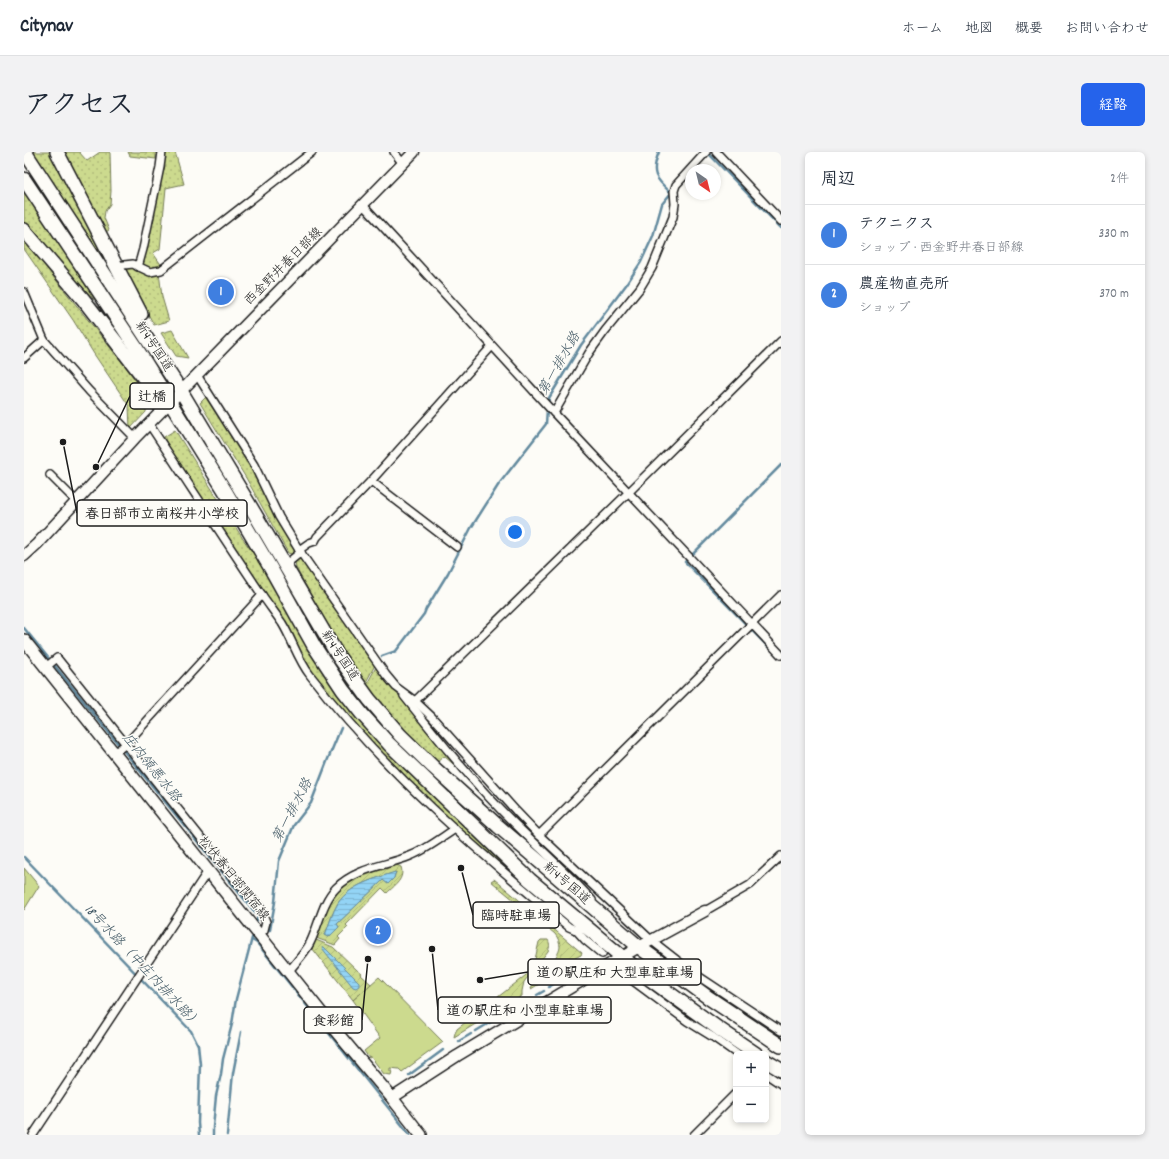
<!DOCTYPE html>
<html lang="ja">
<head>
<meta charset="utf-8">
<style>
  :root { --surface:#fff; --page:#f2f2f3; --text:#1f2937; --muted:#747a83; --line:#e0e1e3; --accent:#2563eb }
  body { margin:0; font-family:Dekko,"Klee One",sans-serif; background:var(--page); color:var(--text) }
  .controls { position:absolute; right:12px; bottom:12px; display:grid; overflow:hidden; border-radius:6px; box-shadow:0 2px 6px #0003 }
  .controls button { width:36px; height:36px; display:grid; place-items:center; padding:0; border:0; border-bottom:1px solid var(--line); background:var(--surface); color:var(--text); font:20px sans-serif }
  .compass { position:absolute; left:661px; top:12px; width:36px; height:36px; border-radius:50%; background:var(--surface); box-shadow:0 2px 6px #0003; rotate:145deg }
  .you { position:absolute; left:491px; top:380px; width:14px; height:14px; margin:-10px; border:3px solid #fff; border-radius:50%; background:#1a73e8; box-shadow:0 0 0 6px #1a73e833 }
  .badge { display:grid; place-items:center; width:26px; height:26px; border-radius:50%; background:var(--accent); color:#fff; font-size:13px; font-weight:700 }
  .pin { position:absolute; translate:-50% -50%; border:2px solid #fff; box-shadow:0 1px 4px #0006 }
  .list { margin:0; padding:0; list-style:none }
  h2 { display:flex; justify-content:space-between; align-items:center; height:52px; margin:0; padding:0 16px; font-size:17px }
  h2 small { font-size:13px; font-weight:400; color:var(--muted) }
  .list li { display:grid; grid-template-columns:26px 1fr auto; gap:12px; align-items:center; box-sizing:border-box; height:60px; padding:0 16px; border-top:1px solid var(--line) }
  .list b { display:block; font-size:15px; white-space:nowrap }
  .list p { margin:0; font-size:13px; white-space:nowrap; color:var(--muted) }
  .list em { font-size:13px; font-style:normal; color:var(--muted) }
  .map { position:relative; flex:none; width:757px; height:983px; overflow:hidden; border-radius:6px }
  header { display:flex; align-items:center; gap:24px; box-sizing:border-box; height:56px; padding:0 20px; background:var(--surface); border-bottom:1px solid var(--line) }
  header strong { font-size:19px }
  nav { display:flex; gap:22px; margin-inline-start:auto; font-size:14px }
  .intro { display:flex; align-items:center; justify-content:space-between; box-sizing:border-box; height:96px; padding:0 24px }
  h1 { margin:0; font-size:28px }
  .button { padding:10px 18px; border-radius:6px; background:var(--accent); color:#fff; font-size:14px; font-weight:700 }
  main { display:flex; gap:24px; padding:0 24px }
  aside { flex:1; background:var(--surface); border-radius:6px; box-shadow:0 2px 6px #0003 }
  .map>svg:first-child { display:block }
  .grass { fill:url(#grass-dots); stroke:#747b55 }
  .park { fill:#ccda8e; stroke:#747b55 }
  .garden { fill:url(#garden-furrows); stroke:#747b55; fill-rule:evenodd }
  .water { fill:url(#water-rules); stroke:#638a9e }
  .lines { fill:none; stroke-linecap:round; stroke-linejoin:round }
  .stream { stroke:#638a9e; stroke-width:2.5 }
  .street-casing { stroke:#1c1c1c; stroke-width:10 }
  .secondary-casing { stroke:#1c1c1c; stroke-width:13 }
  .primary-casing { stroke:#1c1c1c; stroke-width:14 }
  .highway-casing { stroke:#1c1c1c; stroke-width:16 }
  .street { stroke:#fdfcf7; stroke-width:7 }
  .secondary { stroke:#fdfcf7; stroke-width:10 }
  .primary { stroke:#fdfcf7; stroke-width:11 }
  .highway { stroke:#fdfcf7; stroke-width:13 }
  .labels { text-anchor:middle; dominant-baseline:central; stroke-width:3; stroke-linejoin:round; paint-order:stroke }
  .street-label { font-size:13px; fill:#1c1c1c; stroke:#fdfcf7 }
  .water-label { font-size:14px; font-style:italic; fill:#465c68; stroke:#fdfcf7 }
  .leader { fill:none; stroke:#1c1c1c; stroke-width:1.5 }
  .callout-dot { fill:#1c1c1c; stroke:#fdfcf7; stroke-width:1.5 }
  .callout { fill:#fdfcf7; stroke:#1c1c1c; stroke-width:1.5 }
  .callout-label { font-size:14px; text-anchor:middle; font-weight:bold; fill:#1c1c1c }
</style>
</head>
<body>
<header>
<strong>Citynav</strong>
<nav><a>ホーム</a><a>地図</a><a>概要</a><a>お問い合わせ</a></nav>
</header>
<div class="intro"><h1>アクセス</h1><a class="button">経路</a></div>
<main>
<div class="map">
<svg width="757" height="983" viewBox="0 0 757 983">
  <defs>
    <pattern id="grass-dots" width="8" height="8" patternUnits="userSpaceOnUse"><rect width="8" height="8" fill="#ccda8e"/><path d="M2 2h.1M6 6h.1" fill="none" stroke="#afba7a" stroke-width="1.8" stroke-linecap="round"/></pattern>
    <pattern id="garden-furrows" width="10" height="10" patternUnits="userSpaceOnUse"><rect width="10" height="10" fill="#ccda8e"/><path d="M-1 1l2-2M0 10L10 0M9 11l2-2" fill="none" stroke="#afba7a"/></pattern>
    <pattern id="water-rules" width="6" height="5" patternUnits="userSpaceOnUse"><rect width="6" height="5" fill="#93d4f5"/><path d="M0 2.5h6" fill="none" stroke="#7eb5d1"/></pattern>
  </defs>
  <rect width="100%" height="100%" fill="#fdfcf7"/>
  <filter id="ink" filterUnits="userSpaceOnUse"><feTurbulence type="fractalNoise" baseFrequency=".025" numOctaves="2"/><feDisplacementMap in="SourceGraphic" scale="8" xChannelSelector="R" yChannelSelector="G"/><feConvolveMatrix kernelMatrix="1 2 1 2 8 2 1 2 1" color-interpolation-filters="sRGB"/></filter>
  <g filter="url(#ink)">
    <g class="grass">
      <path d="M8,0h19l12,23 42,83 -1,1z"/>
      <path d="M40,0h15l8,9 13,-9h9l1,1 1,38 -1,13 -5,7 -1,7 5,12 -3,2z"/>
      <path d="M104,0h28v7l-26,-3z"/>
      <path d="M138,0h13l9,32 -18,4 -6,61 -7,4 9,13 -9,4 -12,-4c12,-37 16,-75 21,-114z"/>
      <path d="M0,37l75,115 -52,-54 -23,-27z"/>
      <path d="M0,88l101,126 22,30 -1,16 -16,17 -1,-23 -35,-52 -21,-34 -49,-71z"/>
      <path d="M104,114l31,6 3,25 7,24 -15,4 -7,-13 -23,-45z"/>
      <path d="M148,178l16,28 -12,-2 -15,-23z"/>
      <path d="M183,244l42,66 49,90 -3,3 -7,-2 -42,-75 -46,-75z"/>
      <path d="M151,278l68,109 25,35 42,78 42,56 -4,7 -37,-44 -7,-10 -62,-100 -74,-115 -4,-9z"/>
      <path d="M276,405l30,45 45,63 -10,19 -30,-46 -39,-70 -1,-7z"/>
      <path d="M352,515l62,78 22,25 -16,-14 -8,7 -31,-31 -39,-46z"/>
      <path d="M329,558l223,216 -2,1c-16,-13 -33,-25 -48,-38 -62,-54 -122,-111 -177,-173z"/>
    </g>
    <g class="park">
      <path d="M0,716l15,18 -15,24z"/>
      <path d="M355,825l64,65 -41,30 -3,-3 -9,-1v3h2l-1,4 -7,-1 -13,-17 -2,1 -5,-7 16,-13 -27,-38z"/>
    </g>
    <g class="garden">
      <path d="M373,713l4,2c4,12 -6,18 -14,26l-5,-5 -36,37 2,2 -10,10 2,2 -5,6 -19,-7c5,-13 9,-29 18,-41 14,-21 40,-25 63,-32zM372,720v1l-1,1 -1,4 -6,6 -5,-4 -46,44 2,3 -10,10 -4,-2c4,-10 7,-22 13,-32 13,-19 37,-24 58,-31z"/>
      <path d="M470,727l88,74 -1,2 -6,3 -10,10 -12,4 -5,4 -4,5 -13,8 2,-6c7,-8 26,-25 27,-36 0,-5 -2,-9 -5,-13l-64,-53z"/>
      <path d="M292,788l17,7 24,23 5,4 -1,1 10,9 -18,16 -41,-52z"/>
      <path d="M517,788h7c2,4 2,7 0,11l-24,31 -2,9v5l-68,41 1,-4 2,-4 73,-57 3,-4 6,-26z"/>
    </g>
    <g class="water">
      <path d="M371,720l1,1 -1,1 -1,4 -6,6 -5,-4 -46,44 2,3 -10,10 -4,-2c4,-10 7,-22 13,-32 13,-19 37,-24 57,-31z"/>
      <path d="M299,794l36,36v4l-3,2 -3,-1 -31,-39z"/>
    </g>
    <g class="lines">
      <g class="stream">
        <path d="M683,0l74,76"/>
        <path d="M524,252l1,-6 32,-53 45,-60 15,-23 12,-26 9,-32 9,-11c-15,-14 -21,-19 -12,-41"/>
        <path d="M0,476l234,288 -2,7"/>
        <path d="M745,496l-84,-86 96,-97"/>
        <path d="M358,504l14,-5 28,-37 2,-5 22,-36 23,-45 28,-44 47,-60 1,-15"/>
        <path d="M0,705l167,174 7,14 2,19 -2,59 1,12"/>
        <path d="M246,778l5,-28 4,-41 15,-36 17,-22 17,-44 13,-31"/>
        <path d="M228,788l5,3 153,192"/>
        <path d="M525,835l39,-26"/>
        <path d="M513,843l7,-4"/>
        <path d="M452,879l48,-29"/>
        <path d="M435,889l12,-7"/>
        <path d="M385,923l34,-25"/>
        <path d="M189,983v-8l3,-31 5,-22 2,-15 9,-35 4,-25 16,-61"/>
        <path d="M203,983l6,-62 8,-41"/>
      </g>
      <g class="street-casing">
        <g id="street">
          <path d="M370,0l9,12"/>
          <path d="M692,0l65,69"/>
          <path d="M339,53l191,208 227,242"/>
          <path d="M91,114l18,-2 17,8 11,-2 151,-118"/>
          <path d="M114,115l5,-18 17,-82 2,-15"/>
          <path d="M0,140l20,48 45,51 46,47"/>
          <path d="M0,206l20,-18"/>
          <path d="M173,223l57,90 25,52 20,33 87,125 10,12 19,14 17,16 84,94 23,24 112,105 41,32 89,59"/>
          <path d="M530,261l35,-60 16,-22 35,-43 12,-20 21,-51 2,-13 -1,-13 2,-6 30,-33"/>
          <path d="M125,272c38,57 75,115 113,171 7,10 13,18 20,28 10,16 16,37 28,52 74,96 166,175 259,252l7,3 10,-3"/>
          <path d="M26,323l26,26"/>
          <path d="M347,329l86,66"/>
          <path d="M275,398l10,-7 6,-2 2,-4 54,-56 121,-135"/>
          <path d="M261,413l16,-13"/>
          <path d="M22,515l11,-9 169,211 35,40 5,13 -2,8 -5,5"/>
          <path d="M380,544c31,39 62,78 97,114 29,30 62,58 91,90"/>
          <path d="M391,549l213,-208 153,-152"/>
          <path d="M90,601l12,-9 136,-149"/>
          <path d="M515,683l242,-240"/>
          <path d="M681,759l45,-26 31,-29"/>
          <path d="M552,778l9,10 17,14"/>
          <path d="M264,820c8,-10 17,-19 22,-29 9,-18 12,-41 26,-55 20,-20 49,-22 74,-32 16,-6 31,-18 45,-27"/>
          <path d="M601,823l62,46 26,16 24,17"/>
          <path d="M742,922l15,10"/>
          <path d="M9,983l175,-264"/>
          <path d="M670,983l42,-42"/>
        </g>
      </g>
      <g class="secondary-casing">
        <g id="secondary">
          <path d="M0,404l13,-12 98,-106 56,-57 223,-229"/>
          <path d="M368,946l65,-42 153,-92 29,-17 66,-36"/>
        </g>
      </g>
      <g class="primary-casing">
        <path id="primary" d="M0,488l315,395 53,63 29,37"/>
      </g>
      <g class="highway-casing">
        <g id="highway">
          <path d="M1,0l156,239 68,113 89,152 31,43 31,36 33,32 65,59 141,121 70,51 72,48"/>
          <path d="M33,0l84,162"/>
          <path d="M0,27l111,167 92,148 43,73 44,79 29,44 19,24 27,30 141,136 110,92 79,57 37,25"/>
          <path d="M0,78l59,69 68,88 11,17"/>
          <path d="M742,909l15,9"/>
        </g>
      </g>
      <use href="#street" class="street"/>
      <use href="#secondary" class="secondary"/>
      <use href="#primary" class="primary"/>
      <use href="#highway" class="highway"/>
    </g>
  </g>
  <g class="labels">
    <g class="street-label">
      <text transform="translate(260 115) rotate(-45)">西金野井春日部線</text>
      <text transform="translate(129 195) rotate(57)">新4号国道</text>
      <text transform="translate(315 504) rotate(57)">新4号国道</text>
      <text transform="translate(209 727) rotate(51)">松伏春日部関宿線</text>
      <text transform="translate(542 732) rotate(41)">新4号国道</text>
    </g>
    <g class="water-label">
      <text transform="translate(536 212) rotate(-60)">第一排水路</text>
      <text transform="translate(127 616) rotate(51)">庄内領悪水路</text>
      <text transform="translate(269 659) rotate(-62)">第一排水路</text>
      <text transform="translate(118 815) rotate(47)">18号水路（中庄内排水路）</text>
    </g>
  </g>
  <path class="leader" d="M72 315L106 244M39 290L53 361M437 716L449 763M456 828L504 820M408 797L414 858M344 807L338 868"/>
  <g class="callout-dot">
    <circle cx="72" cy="315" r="4"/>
    <circle cx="39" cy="290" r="4"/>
    <circle cx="437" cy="716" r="4"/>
    <circle cx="456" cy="828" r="4"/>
    <circle cx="408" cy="797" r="4"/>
    <circle cx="344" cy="807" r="4"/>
  </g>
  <g class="callout">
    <rect x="106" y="231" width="44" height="26" rx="4"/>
    <rect x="53" y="348" width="170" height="26" rx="4"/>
    <rect x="449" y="750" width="86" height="26" rx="4"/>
    <rect x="504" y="807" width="173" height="26" rx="4"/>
    <rect x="414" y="845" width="173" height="26" rx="4"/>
    <rect x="280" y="855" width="58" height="26" rx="4"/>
  </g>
  <g class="callout-label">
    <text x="128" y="249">辻橋</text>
    <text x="138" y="366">春日部市立南桜井小学校</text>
    <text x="492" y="768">臨時駐車場</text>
    <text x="591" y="825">道の駅庄和 大型車駐車場</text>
    <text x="501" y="863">道の駅庄和 小型車駐車場</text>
    <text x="309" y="873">食彩館</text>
  </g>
</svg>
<div class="controls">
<button>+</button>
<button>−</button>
</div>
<svg class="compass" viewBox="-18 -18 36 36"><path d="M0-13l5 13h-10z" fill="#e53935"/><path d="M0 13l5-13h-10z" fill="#747a83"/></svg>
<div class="you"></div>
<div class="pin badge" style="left:197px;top:140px;background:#3f7fe0">1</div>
<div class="pin badge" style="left:354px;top:779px;background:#3f7fe0">2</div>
</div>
<aside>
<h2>周辺<small>2件</small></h2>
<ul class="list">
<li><span class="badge" style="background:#3f7fe0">1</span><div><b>テクニクス</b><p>ショップ · 西金野井春日部線</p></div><em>330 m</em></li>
<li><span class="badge" style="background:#3f7fe0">2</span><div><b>農産物直売所</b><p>ショップ</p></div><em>370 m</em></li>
</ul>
</aside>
</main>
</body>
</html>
